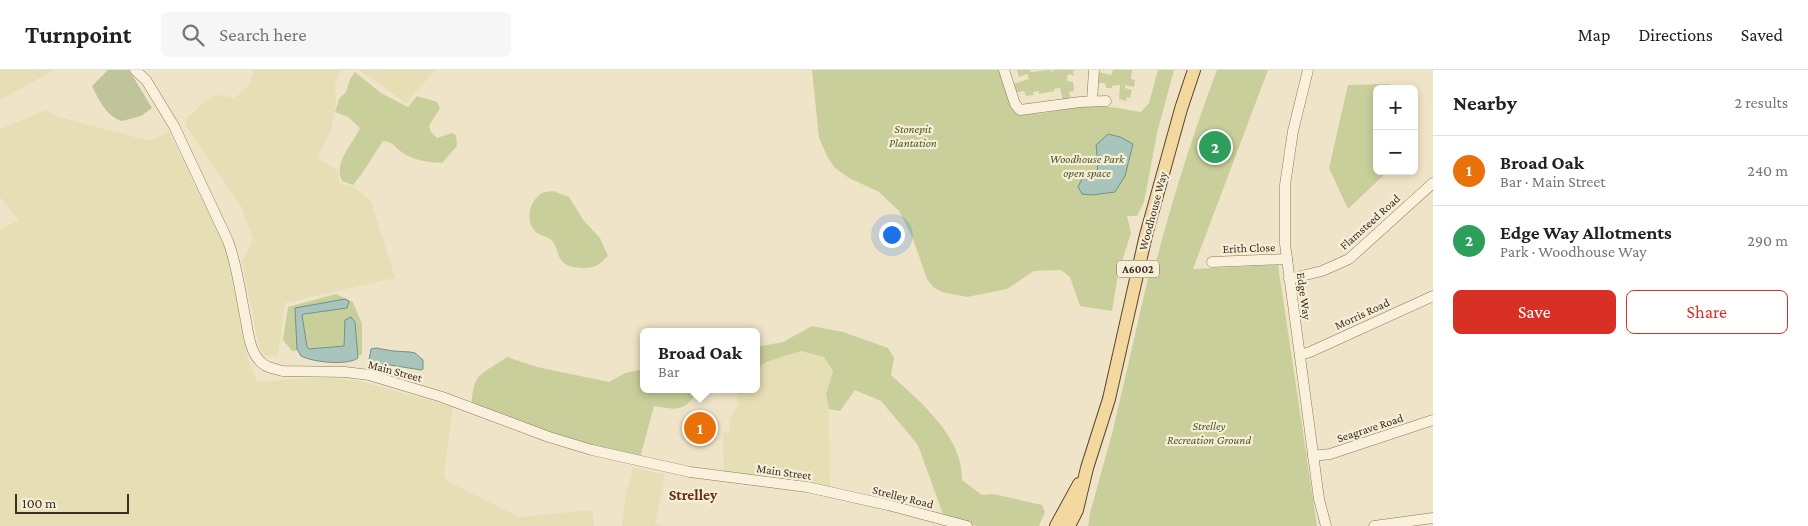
<!DOCTYPE html>
<html lang="en">
<head>
<meta charset="utf-8">
<style>
  :root { --surface:#fff; --page:#f6f6f6; --text:#222; --muted:#767676; --line:#e0e0e0; --accent:#d93025 }
  body { margin:0; font-family:"Crimson Pro",serif; background:var(--page); color:var(--text) }
  .controls { position:absolute; right:15px; top:15px; display:grid; overflow:hidden; border-radius:8px; box-shadow:0 2px 8px #0003 }
  .controls button { width:45px; height:45px; display:grid; place-items:center; padding:0; border:0; border-bottom:1px solid var(--line); background:var(--surface); color:var(--text); font:25px sans-serif }
  .scale { position:absolute; left:15px; bottom:12px; width:114px; box-sizing:border-box; padding-left:5px; border:2px solid #3d2e20; border-top:0; font-size:14px; line-height:18px; white-space:nowrap; color:#3d2e20; -webkit-text-stroke:4px #f7eed8; paint-order:stroke }
  .you { position:absolute; left:891px; top:164px; width:18px; height:18px; margin:-12px; border:4px solid #fff; border-radius:50%; background:#1a73e8; box-shadow:0 0 0 8px #1a73e833 }
  .badge { display:grid; place-items:center; width:32px; height:32px; border-radius:50%; background:var(--accent); color:#fff; font-size:16px; font-weight:700 }
  .pin { position:absolute; translate:-50% -50%; border:2px solid #fff; box-shadow:0 1px 5px #0006 }
  .popup { position:absolute; left:640px; top:258px; width:120px; height:65px; box-sizing:border-box; display:grid; place-content:center; border-radius:8px; background:var(--surface); filter:drop-shadow(0 1px 4px #0005); font-size:16px; white-space:nowrap; color:var(--muted) }
  .popup b { font-size:19px; color:var(--text) }
  .popup::after { content:''; position:absolute; left:50%; top:100%; margin-left:-10px; border:10px solid transparent; border-top-color:var(--surface) }
  .list { margin:0; padding:0; list-style:none }
  h2 { display:flex; justify-content:space-between; align-items:center; height:65px; margin:0; padding:0 20px; font-size:21px }
  h2 small { font-size:16px; font-weight:400; color:var(--muted) }
  .list li { display:grid; grid-template-columns:32px 1fr auto; gap:15px; align-items:center; box-sizing:border-box; height:70px; padding:0 20px; border-top:1px solid var(--line) }
  .list b { display:block; font-size:19px; white-space:nowrap }
  .list p { margin:0; font-size:16px; white-space:nowrap; color:var(--muted) }
  .list em { font-size:16px; font-style:normal; color:var(--muted) }
  .actions { display:flex; gap:10px; padding:15px 20px }
  .actions a { flex:1; padding:11px 0; border:1px solid var(--accent); border-radius:8px; text-align:center; font-size:18px; color:var(--accent) }
  .actions .main { background:var(--accent); color:#fff }
  .icon { flex:none; width:28px; height:28px; fill:none; stroke:currentColor; stroke-width:2; stroke-linecap:round; stroke-linejoin:round }
  .map { position:relative; flex:none; width:1433px; height:456px; overflow:hidden }
  header { display:flex; align-items:center; gap:30px; box-sizing:border-box; height:70px; padding:0 25px; background:var(--surface); border-bottom:1px solid var(--line) }
  header strong { font-size:24px }
  nav { display:flex; gap:28px; margin-inline-start:auto; font-size:18px }
  .search { width:350px; height:45px; background:var(--page); display:flex; align-items:center; gap:12px; box-sizing:border-box; padding:0 18px; border-radius:8px; color:var(--muted); font-size:19px }
  main { display:flex }
  aside { flex:1; background:var(--surface) }
  .map>svg:first-child { display:block }
  .farmland { fill:#e6deb5 }
  .green { fill:#c9cf9b }
  .cemetery { fill:#bfc49a }
  .water { fill:#a9c4bc; stroke:#6f938a }
  .lines { fill:none; stroke-linecap:round; stroke-linejoin:round }
  .minor-casing { stroke:#8d765c; stroke-width:11 }
  .major-casing { stroke:#5b4430; stroke-width:14 }
  .minor { stroke:#faf1dc; stroke-width:10 }
  .major { stroke:#f3d9a0; stroke-width:12 }
  .labels { text-anchor:middle; dominant-baseline:central; stroke-width:4.5; stroke-linejoin:round; paint-order:stroke }
  .shield { fill:#f7eed8; stroke:#756857; stroke-width:1 }
  .shield-label { font-size:11px; font-weight:bold; fill:#3d2e20 }
  .park-label { font-size:12px; font-style:italic; fill:#4d5a26; stroke:#f7eed8 }
  .street-label { font-size:12px; fill:#3d2e20; stroke:#f7eed8 }
  .quarter-label { font-size:15px; font-weight:bold; fill:#6b2e1e; stroke:#f7eed8 }
</style>
</head>
<body>
<header>
<strong>Turnpoint</strong>
<div class="search"><svg class="icon" aria-label="search" viewBox="0 0 24 24"><circle cx="10" cy="10" r="6"/><path d="M15 15l6 6"/></svg>Search here</div>
<nav><a>Map</a><a>Directions</a><a>Saved</a></nav>
</header>
<main>
<div class="map">
<svg width="1433" height="456" viewBox="0 0 1433 456">
  <rect width="100%" height="100%" fill="#f0e4c8"/>
  <g class="farmland">
    <path d="M0,0h54l-54,30z"/>
    <path d="M254,0h88l-7,14 1,19 -5,26 -14,29 21,12 1,13 16,5 16,13 24,77 -110,25 -7,53 -14,-1 -5,-10 -17,-83 11,-22 -11,-32 -56,-82v-7l24,-22 11,-2 14,3 13,-12z"/>
    <path d="M359,0h76l-29,33z"/>
    <path d="M46,40l13,7 90,24 20,-9 54,111 6,20 19,96 9,23 50,-4h29l23,3 94,26 -9,68 3,6 72,36 74,-7 1,16h-594v-297l19,-9 -19,-23v-68z"/>
    <path d="M801,281l23,6 9,14 -7,23 3,15 1,78 -106,-14 -1,-40 6,-1 2,-16 7,-11 -1,-16h19v-20l10,-7z"/>
    <path d="M633,398l32,6 -10,49 9,3h-42l4,-32z"/>
  </g>
  <g class="green">
    <path d="M812,0h187l18,44c22,2 43,-5 65,-8 19,-2 40,3 59,6l8,-9 9,-33h16l-17,63 -13,69 -7,14h-10l4,17 -13,41 -6,37 -32,-5 -10,-29 -9,-7 -27,1 -27,18 -40,8 -25,-5 -9,-5 -6,-8 -14,-40 -14,-28 -20,-19 -30,-14 -14,-10 -7,-10 -9,-20z"/>
    <path d="M1017,0h13l1,2 19,-2 2,2 2,-2h20l-1,4 3,2 -8,-2 -1,7 6,1 1,9 -5,1 2,7 -8,1 -3,-12 -6,1v2l-15,3v-3l-6,1 1,3 -8,1 -2,-5 -10,2 -1,-9 16,-5 -2,-5 -8,3z"/>
    <path d="M1113,0h19l-1,9 4,1 -1,7 -9,-2v3l7,2 -2,8 -3,-1 -1,4 -7,-2 1,-14 -8,1v2h-6l-1,-5h-9l2,-11 13,3z"/>
    <path d="M1217,0h51l-75,199 85,-4 39,261h-229l2,-13 23,-83 36,-156 4,-1c18,-69 39,-137 64,-203z"/>
    <path d="M355,2l26,21 27,14 9,-11 20,6 3,6 -11,18 2,6 6,6 15,-5 4,2 1,11 -15,17c-14,-1 -26,-2 -39,-10 -9,-6 -9,-11 -20,-12l-20,31 -10,13 -11,-4c-9,-19 11,-37 18,-53l-12,-11 -13,-5 4,-13 7,-7 4,-13z"/>
    <path d="M1389,14l3,5h-15v82h11l-40,38 -19,-41 19,-83z"/>
    <path d="M553,121l16,6 15,24 16,17 8,18c-4,3 -8,8 -12,10 -9,3 -26,3 -33,-4 -6,-5 -5,-14 -10,-20 -5,-7 -14,-5 -19,-12 -9,-11 -4,-30 8,-37 3,-1 8,-2 11,-2z"/>
    <path d="M336,224l17,8 9,22v31h-4l-13,-9 -53,5 -9,-11 5,-33z"/>
    <path d="M812,256l31,6 45,16 6,10 -3,17c29,27 72,61 71,105l20,15 11,-1 49,11 3,7 -6,14h-62l-33,-9 -26,-72 -37,-44 -26,-11 -15,21 -11,-2 -3,-15 7,-23 -9,-14 -23,-6 -35,11 -10,7v-22l27,-5z"/>
    <path d="M507,287l30,10 72,15 16,-9 19,-4v20h59c-5,3 -8,7 -12,11 -10,13 -23,8 -37,6l-14,52 -90,-24 -78,-29c0,-34 12,-31 35,-48z"/>
  </g>
  <path class="cemetery" d="M108,0h21l23,38 -11,8 -19,5c-16,-5 -23,-21 -30,-35z"/>
  <g class="water">
    <path d="M1108,64l12,3 13,7 -8,32 -10,16 -23,3 -10,-1 -4,-7 4,-8 15,-8 1,-7 -2,-19z"/>
    <path d="M345,229l4,2 -2,7 -43,6 -2,1 5,32 2,2 35,-3 1,-26 6,-3 4,5 3,36c-11,8 -46,4 -57,-2l-4,-7 -2,-41z"/>
    <path d="M376,278l17,3 17,1 5,1 8,7v9l-2,1 -37,-6 -6,2 -9,-6 2,-11z"/>
  </g>
  <g class="lines">
    <g class="minor-casing">
      <g id="minor">
        <path d="M135,0l11,10 28,46 54,115c9,24 12,50 17,75 3,14 4,33 14,44 5,7 15,9 24,11l62,1 24,3 73,22 107,40 43,13 98,22 117,15 81,18 79,21"/>
        <path d="M1004,0l11,34 5,6 60,-8 26,-1"/>
        <path d="M1308,0l-15,61 -8,54v59l34,255 7,27"/>
        <path d="M1092,31l2,-31"/>
        <path d="M1212,192l75,-3"/>
        <path d="M1289,209l33,-8 27,-12 84,-76"/>
        <path d="M1300,285l10,-3 123,-56"/>
        <path d="M1313,386l17,-2 103,-34"/>
        <path d="M1374,456l59,-8"/>
      </g>
    </g>
    <g class="major-casing">
      <g id="major">
        <path d="M1056,456l23,-42"/>
        <path d="M1069,456l8,-16 10,-42 22,-69 37,-164 35,-126 13,-39"/>
      </g>
    </g>
    <use href="#minor" class="minor"/>
    <use href="#major" class="major"/>
  </g>
  <g class="labels">
    <rect class="shield" x="1117" y="190.5" width="42" height="17" rx="4"/>
    <g class="shield-label">
      <text x="1138" y="199">A6002</text>
    </g>
    <g class="park-label">
      <text x="913" y="59">Stonepit<tspan x="913" dy="14">Plantation</tspan></text>
      <text x="1087" y="89">Woodhouse Park<tspan x="1087" dy="14">open space</tspan></text>
      <text x="1209" y="356">Strelley<tspan x="1209" dy="14">Recreation Ground</tspan></text>
    </g>
    <g class="street-label">
      <text transform="translate(1153 141) rotate(-75)">Woodhouse Way</text>
      <text transform="translate(1370 152) rotate(-42)">Flamsteed Road</text>
      <text transform="translate(1249 178) rotate(-2)">Erith Close</text>
      <text transform="translate(1304 226) rotate(82)">Edge Way</text>
      <text transform="translate(1362 244) rotate(-25)">Morris Road</text>
      <text transform="translate(395 301) rotate(15)">Main Street</text>
      <text transform="translate(1370 358) rotate(-18)">Seagrave Road</text>
      <text transform="translate(784 402) rotate(8)">Main Street</text>
      <text transform="translate(903 427) rotate(14)">Strelley Road</text>
    </g>
    <g class="quarter-label">
      <text x="693" y="425">Strelley</text>
    </g>
  </g>
</svg>
<div class="controls">
<button>+</button>
<button>−</button>
</div>
<div class="scale">100 m</div>
<div class="you"></div>
<div class="pin badge" style="left:700px;top:358px;background:#e8710a">1</div>
<div class="popup"><b>Broad Oak</b>Bar</div>
<div class="pin badge" style="left:1215px;top:77px;background:#2e9e5b">2</div>
</div>
<aside>
<h2>Nearby<small>2 results</small></h2>
<ul class="list">
<li><span class="badge" style="background:#e8710a">1</span><div><b>Broad Oak</b><p>Bar · Main Street</p></div><em>240 m</em></li>
<li><span class="badge" style="background:#2e9e5b">2</span><div><b>Edge Way Allotments</b><p>Park · Woodhouse Way</p></div><em>290 m</em></li>
</ul>
<div class="actions"><a class="main">Save</a><a>Share</a></div>
</aside>
</main>
</body>
</html>
